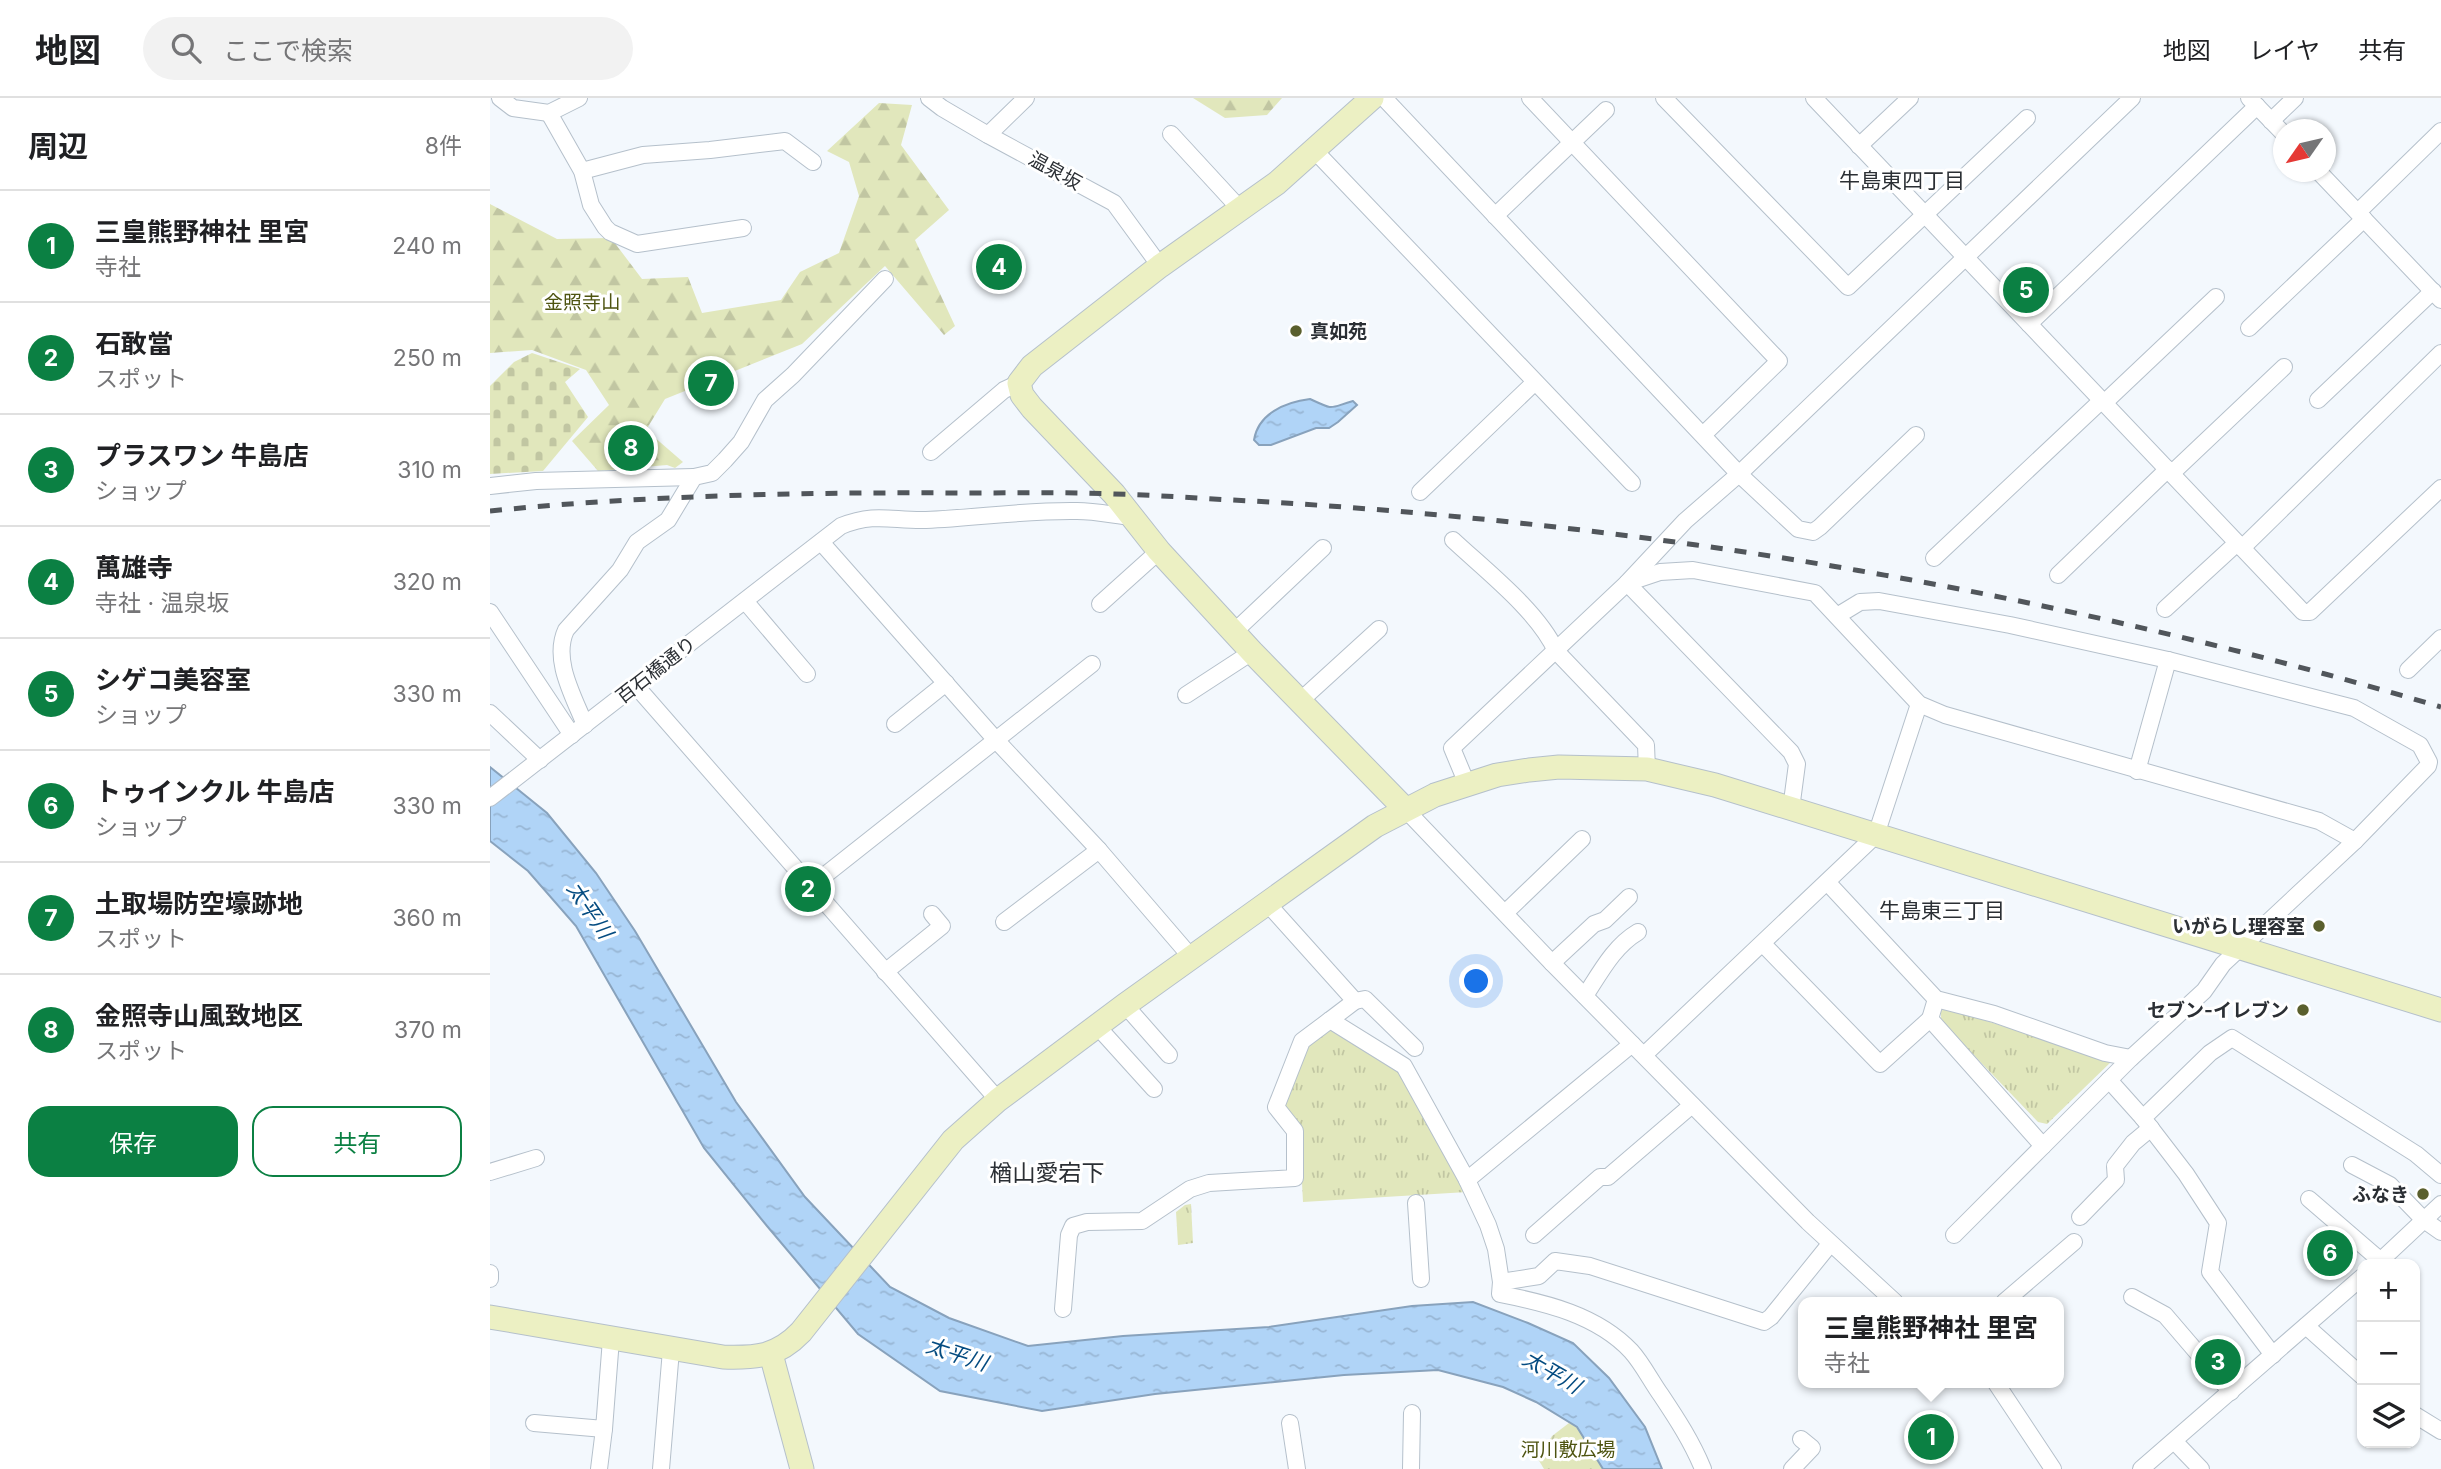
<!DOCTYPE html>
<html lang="ja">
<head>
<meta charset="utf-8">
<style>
  :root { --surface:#fff; --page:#f2f2f2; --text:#202124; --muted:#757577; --line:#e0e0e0; --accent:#0b8043 }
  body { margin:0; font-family:Inter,"Noto Sans JP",sans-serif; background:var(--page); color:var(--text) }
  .controls { position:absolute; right:21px; bottom:21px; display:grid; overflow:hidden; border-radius:14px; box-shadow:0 2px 5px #0004 }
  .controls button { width:63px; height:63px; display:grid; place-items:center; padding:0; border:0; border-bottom:2px solid var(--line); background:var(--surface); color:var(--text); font:35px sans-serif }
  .compass { position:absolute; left:1783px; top:21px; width:63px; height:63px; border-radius:50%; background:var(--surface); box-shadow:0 2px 5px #0004; rotate:236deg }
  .you { position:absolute; left:987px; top:884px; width:24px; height:24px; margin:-18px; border:5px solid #fff; border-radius:50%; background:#1a73e8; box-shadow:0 0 0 10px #1a73e833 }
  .badge { display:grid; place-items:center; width:46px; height:46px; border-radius:50%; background:var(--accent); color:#fff; font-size:23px; font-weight:700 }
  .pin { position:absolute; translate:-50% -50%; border:4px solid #fff; box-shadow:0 2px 7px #0006 }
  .popup { position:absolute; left:1308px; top:1199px; width:266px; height:91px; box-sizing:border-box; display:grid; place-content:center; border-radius:14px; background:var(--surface); filter:drop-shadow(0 2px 5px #0005); font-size:23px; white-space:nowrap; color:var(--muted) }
  .popup b { font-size:26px; color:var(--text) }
  .popup::after { content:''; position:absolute; left:50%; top:100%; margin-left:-14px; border:14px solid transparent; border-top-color:var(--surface) }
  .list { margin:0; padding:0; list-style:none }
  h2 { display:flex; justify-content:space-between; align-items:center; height:91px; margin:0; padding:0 28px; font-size:30px }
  h2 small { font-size:23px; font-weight:400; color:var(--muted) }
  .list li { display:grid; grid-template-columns:46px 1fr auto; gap:21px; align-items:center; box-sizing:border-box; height:112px; padding:0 28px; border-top:2px solid var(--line) }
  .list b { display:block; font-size:26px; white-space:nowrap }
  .list p { margin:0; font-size:23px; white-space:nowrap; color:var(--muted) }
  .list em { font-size:23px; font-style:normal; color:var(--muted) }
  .actions { display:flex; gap:14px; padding:21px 28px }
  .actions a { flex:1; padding:16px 0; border:2px solid var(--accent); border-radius:21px; text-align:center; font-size:24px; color:var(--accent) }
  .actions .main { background:var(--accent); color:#fff }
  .icon { flex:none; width:38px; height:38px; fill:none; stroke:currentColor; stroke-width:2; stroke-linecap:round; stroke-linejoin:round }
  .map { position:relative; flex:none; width:1951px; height:1371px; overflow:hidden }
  header { display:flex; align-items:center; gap:42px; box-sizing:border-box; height:98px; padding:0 35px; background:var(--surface); border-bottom:2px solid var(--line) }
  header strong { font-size:33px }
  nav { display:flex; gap:38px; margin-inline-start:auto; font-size:24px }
  .search { width:490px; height:63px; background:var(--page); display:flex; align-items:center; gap:18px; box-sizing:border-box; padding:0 24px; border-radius:38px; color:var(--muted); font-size:26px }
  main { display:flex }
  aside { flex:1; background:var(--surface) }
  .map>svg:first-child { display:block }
  .forest { fill:url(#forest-firs) }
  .cemetery { fill:url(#cemetery-stones) }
  .park { fill:url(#park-tufts) }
  .water { fill:url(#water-ripples); stroke:#88a2bc; stroke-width:2 }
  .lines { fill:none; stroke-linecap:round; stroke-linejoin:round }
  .street-casing { stroke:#b5c0cb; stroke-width:18 }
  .secondary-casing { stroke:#b5c0cb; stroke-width:25 }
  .street { stroke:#fff; stroke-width:16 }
  .secondary { stroke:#ecf0c3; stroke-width:23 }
  .rail { stroke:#51565b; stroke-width:5; stroke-dasharray:12 12; stroke-linecap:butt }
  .poi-dot { fill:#5a5f2d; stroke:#fff; stroke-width:2.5 }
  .labels { text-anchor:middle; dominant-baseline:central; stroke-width:6; stroke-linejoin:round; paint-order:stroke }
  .street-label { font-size:19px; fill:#2b2f34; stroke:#fff }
  .park-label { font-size:19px; fill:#4e5411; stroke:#fff }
  .poi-label { font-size:19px; font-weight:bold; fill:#2b2f34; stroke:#fff; text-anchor:end }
  .neighbourhood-label { font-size:21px; fill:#2b2f34; stroke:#fff }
  .water-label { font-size:21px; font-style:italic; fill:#054c81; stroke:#fff }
  .quarter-label { font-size:23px; fill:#2b2f34; stroke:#fff }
</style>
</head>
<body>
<header>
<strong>地図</strong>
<div class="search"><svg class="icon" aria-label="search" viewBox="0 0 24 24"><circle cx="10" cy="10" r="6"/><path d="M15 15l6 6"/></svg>ここで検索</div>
<nav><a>地図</a><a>レイヤ</a><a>共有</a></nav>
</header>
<main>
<aside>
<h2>周辺<small>8件</small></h2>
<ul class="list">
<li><span class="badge">1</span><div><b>三皇熊野神社 里宮</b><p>寺社</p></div><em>240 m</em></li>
<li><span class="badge">2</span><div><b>石敢當</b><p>スポット</p></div><em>250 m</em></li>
<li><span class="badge">3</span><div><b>プラスワン 牛島店</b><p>ショップ</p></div><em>310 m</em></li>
<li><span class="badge">4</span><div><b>萬雄寺</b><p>寺社 · 温泉坂</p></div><em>320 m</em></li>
<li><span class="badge">5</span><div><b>シゲコ美容室</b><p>ショップ</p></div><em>330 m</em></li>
<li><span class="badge">6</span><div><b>トゥインクル 牛島店</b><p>ショップ</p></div><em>330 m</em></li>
<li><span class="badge">7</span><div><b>土取場防空壕跡地</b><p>スポット</p></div><em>360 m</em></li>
<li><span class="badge">8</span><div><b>金照寺山風致地区</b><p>スポット</p></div><em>370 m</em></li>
</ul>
<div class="actions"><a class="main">保存</a><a>共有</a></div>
</aside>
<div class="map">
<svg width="1951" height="1371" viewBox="0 0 1951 1371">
  <defs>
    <pattern id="forest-firs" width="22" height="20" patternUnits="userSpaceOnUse" patternTransform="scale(1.75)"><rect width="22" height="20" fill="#e1e7bc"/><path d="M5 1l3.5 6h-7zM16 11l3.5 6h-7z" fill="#c1c6a2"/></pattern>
    <pattern id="cemetery-stones" width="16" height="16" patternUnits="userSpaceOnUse" patternTransform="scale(1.75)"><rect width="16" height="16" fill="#e1e7bc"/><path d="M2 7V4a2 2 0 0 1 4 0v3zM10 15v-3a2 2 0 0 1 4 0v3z" fill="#c1c6a2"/></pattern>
    <pattern id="park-tufts" width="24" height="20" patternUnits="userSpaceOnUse" patternTransform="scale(1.75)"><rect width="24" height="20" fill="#e1e7bc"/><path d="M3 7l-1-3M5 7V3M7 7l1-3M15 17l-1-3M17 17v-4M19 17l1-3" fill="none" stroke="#c1c6a2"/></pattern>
    <pattern id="water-ripples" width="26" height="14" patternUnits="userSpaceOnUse" patternTransform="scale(1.75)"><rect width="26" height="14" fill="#b0d4f7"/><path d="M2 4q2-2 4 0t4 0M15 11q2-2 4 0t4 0" fill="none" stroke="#98b6d4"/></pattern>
  </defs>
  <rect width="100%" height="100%" fill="#f3f8fd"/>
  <g class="forest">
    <path d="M703,0h89l-15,17 -42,3z"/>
    <path d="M389,5l33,2 -11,40 48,65 -34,30 40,86 -11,9 -59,-69 -83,78 -137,55 -19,31 37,32 -8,6 -8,-3 -69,6 -26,-30 37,-36 -23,-35 -54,-20 -42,3v-149l67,35 54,-1 31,41 46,-2 14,36 79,-13 19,-28 39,-19 20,-57 -10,-34 -22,-11z"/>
  </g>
  <path class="cemetery" d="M42,255l48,16 -15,13 23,35 -45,54 -53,3v-88l24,-24z"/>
  <g class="park">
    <path d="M1456,910l166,53 -65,63 -9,-2 -97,-101v-10z"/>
    <path d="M842,927l69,43 66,124 -164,10 -4,-77 -17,-20 22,-58z"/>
    <path d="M701,1106l2,39 -15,2 -2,-33 9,-7z"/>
    <path d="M1079,1325l8,4 26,42h-59l-6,-10 14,-23z"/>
  </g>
  <g class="water">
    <path d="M820,301c26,12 18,9 43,2l4,4 -19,17 -9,6h-13l-45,17h-12l-5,-5c4,-26 31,-38 56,-41z"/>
    <path d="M0,669l57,46 49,60 39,58 101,171 69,95 85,90 59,31 79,28 95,-10 146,-9 143,-21 61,-4 55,21 45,20 36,35 36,49 17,42h-59l-26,-42 -41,-25 -33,-15 -65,-17 -94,5 -189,19 -113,17 -102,-20 -82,-57 -91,-108 -63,-78 -128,-222 -48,-55 -38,-30z"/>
  </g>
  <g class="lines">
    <g class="street-casing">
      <g id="street">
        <path d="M10,0l13,10 36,5 30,-15"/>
        <path d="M439,0l13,10 46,27 126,68 46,63"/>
        <path d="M894,0l355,376 59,55 15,3 7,-5 96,-92"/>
        <path d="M1040,0l249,263 -76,74"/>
        <path d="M1174,0l184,189 179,-169"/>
        <path d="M1324,0l489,514h7l131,-124"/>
        <path d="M1759,0l35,36"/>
        <path d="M59,15l33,58 9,34 14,22 5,5 27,12 106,-16"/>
        <path d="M1781,23l24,-23"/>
        <path d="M681,36l70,76"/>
        <path d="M498,37l38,-37"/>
        <path d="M1369,48l51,-48"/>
        <path d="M825,53l317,332"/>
        <path d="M92,73l61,-16 67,-5 75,-9 28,21"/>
        <path d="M1829,74l122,128"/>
        <path d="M1868,114l83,-81"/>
        <path d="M1005,118l111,-106"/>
        <path d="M1539,226l228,-218"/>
        <path d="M1759,230l115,-109"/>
        <path d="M1828,302l115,-109"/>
        <path d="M1614,305l112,-106"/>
        <path d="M441,354l73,-62 15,-7"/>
        <path d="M1682,375l112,-106"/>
        <path d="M0,388l46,-5 158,-4"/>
        <path d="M930,394l115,-110"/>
        <path d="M963,442c32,30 85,71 103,111l90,94 1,24"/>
        <path d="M331,444l174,197 104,111 92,107"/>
        <path d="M1752,450l199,-195"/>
        <path d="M1444,460l167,-157"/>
        <path d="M1568,477l110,-106"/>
        <path d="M1140,484l30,-10 33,-2 122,23 104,111 26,11 374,106 36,20"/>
        <path d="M1137,485l164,169 6,12 -6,45"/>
        <path d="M255,503l62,73"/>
        <path d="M610,506l59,-53"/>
        <path d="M1675,511l72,-66"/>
        <path d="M0,514l82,123"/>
        <path d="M1347,518l23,-14 19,-1 131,24 158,35 186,48 66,37 9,17 -1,4 -73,75 -132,123 -19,27 -73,67 -88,88 -113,-127 6,-20"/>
        <path d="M744,534l89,-84"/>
        <path d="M1918,572l33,-32"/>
        <path d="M146,588l362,414"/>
        <path d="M696,597l66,-43"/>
        <path d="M810,603l79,-72"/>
        <path d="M0,615l50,47"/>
        <path d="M405,626l51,-41"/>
        <path d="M95,627c-11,-28 -33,-65 -19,-95l54,-60 17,-28 31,-22 26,-43 18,-4 13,-13 16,-18 24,-42 28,-25 92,-96"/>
        <path d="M1647,673l31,-111"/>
        <path d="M977,686l-15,-36 175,-165 58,-62 54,-47 393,-376"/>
        <path d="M0,700l351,-272c35,-14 51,-5 85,-6 51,-2 100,-10 151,-9 18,0 36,4 54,6"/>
        <path d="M915,711l147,154 256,259 87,80"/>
        <path d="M1337,784l109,117 58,15 111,39 26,5"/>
        <path d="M320,789l282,-223"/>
        <path d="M777,805l88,98 -25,19 74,46 63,114 21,45 8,24 5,33 -1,12c46,9 97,21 131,57 11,12 20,30 30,44 16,24 31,47 42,74"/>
        <path d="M1015,815l77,-74"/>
        <path d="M514,824l95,-72"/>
        <path d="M1273,846l117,120 50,-45"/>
        <path d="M1062,865l42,-39 11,-4 24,-23"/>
        <path d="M395,874l57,-46 -10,-12"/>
        <path d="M1095,898c15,-23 29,-50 53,-64"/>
        <path d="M865,903l10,-2 50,49"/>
        <path d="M635,907l44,50"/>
        <path d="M607,928l57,63"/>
        <path d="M1154,957l232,-220 43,-131"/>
        <path d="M1619,982l34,38"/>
        <path d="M1862,1067l38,20 34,35 17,12"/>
        <path d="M0,1074l46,-14"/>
        <path d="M977,1082l165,-136"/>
        <path d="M1819,1101l72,62"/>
        <path d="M926,1105l5,76"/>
        <path d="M1590,1119l36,-37 -1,-14 18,-23 18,-15"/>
        <path d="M1044,1137l66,-58h8l84,-72"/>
        <path d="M1464,1137l89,-89"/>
        <path d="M1887,1166l64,-60"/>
        <path d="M0,1175v6"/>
        <path d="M1011,1184l38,-6 16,-15 35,5 174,56 7,-5 59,-73"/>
        <path d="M1642,1199l33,18 66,77"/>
        <path d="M1514,1204l70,-60"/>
        <path d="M573,1211l6,-74 4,-9 14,-4 55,-1 48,-32 19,-6 86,-5v-47l-19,-24 26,-66 28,-21"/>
        <path d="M1816,1228l56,50"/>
        <path d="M1783,1257l-63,-83 8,-49 -32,-49 -43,-56 67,-65 22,-15 184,116 25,21"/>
        <path d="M1506,1285l57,86"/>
        <path d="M1925,1317l26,16"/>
        <path d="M44,1325l70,6 7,-90"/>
        <path d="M800,1325l7,46"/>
        <path d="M1684,1343l27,28"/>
        <path d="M109,1371l5,-40"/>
        <path d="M171,1371l10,-119"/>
        <path d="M921,1371l1,-56"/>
        <path d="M1302,1371l20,-21 -11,-9"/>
        <path d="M1651,1371l221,-192"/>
      </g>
    </g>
    <g class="secondary-casing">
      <g id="secondary">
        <path d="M882,0l-95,85 -117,83 -128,100 -13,17 3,12 10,13 82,86 45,57 93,101 153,157"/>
        <path d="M0,1219l233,40c33,1 54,0 78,-25l152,-192 45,-40 127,-95 250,-179 60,-31 62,-20 32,-5 30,-3 88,2 68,16 726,225"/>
        <path d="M281,1256l31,115"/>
      </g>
    </g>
    <use href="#street" class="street"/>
    <use href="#secondary" class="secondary"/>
    <path class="rail" d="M0,413c158,-16 317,-19 475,-18 50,0 99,-1 149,1 46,1 92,5 138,7 402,23 803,91 1189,206"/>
  </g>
  <g class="poi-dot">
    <circle cx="806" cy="233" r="7"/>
    <circle cx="1829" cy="828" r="7"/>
    <circle cx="1813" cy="912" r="7"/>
    <circle cx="1933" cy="1096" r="7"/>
  </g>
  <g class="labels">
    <g class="street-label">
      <text transform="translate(565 73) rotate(29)">温泉坂</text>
      <text transform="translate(166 572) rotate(-38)">百石橋通り</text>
    </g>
    <g class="park-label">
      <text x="92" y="204">金照寺山</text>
      <text x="1078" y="1351">河川敷広場</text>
    </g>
    <g class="poi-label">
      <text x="820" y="233" text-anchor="start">真如苑</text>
      <text x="1815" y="828">いがらし理容室</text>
      <text x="1799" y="912">セブン-イレブン</text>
      <text x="1919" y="1096">ふなき</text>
    </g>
    <g class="neighbourhood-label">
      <text x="1412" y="82">牛島東四丁目</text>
      <text x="1452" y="812">牛島東三丁目</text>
    </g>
    <g class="water-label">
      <text transform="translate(100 812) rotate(56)">太平川</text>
      <text transform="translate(467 1256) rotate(18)">太平川</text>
      <text transform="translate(1062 1274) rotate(30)">太平川</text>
    </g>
    <g class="quarter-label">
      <text x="557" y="1075">楢山愛宕下</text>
    </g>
  </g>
</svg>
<div class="controls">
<button>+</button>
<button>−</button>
<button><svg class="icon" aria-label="layers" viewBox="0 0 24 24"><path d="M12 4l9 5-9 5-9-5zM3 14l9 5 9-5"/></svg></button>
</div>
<svg class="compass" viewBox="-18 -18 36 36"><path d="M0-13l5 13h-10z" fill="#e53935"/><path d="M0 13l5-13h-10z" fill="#757577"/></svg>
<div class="you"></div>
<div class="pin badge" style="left:1441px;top:1339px">1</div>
<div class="popup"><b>三皇熊野神社 里宮</b>寺社</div>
<div class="pin badge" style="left:318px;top:791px">2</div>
<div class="pin badge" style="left:1728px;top:1264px">3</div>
<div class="pin badge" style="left:509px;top:169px">4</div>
<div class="pin badge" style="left:1536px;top:192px">5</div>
<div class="pin badge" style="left:1840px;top:1155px">6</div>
<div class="pin badge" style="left:221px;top:285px">7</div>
<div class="pin badge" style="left:141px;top:350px">8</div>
</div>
</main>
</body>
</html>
